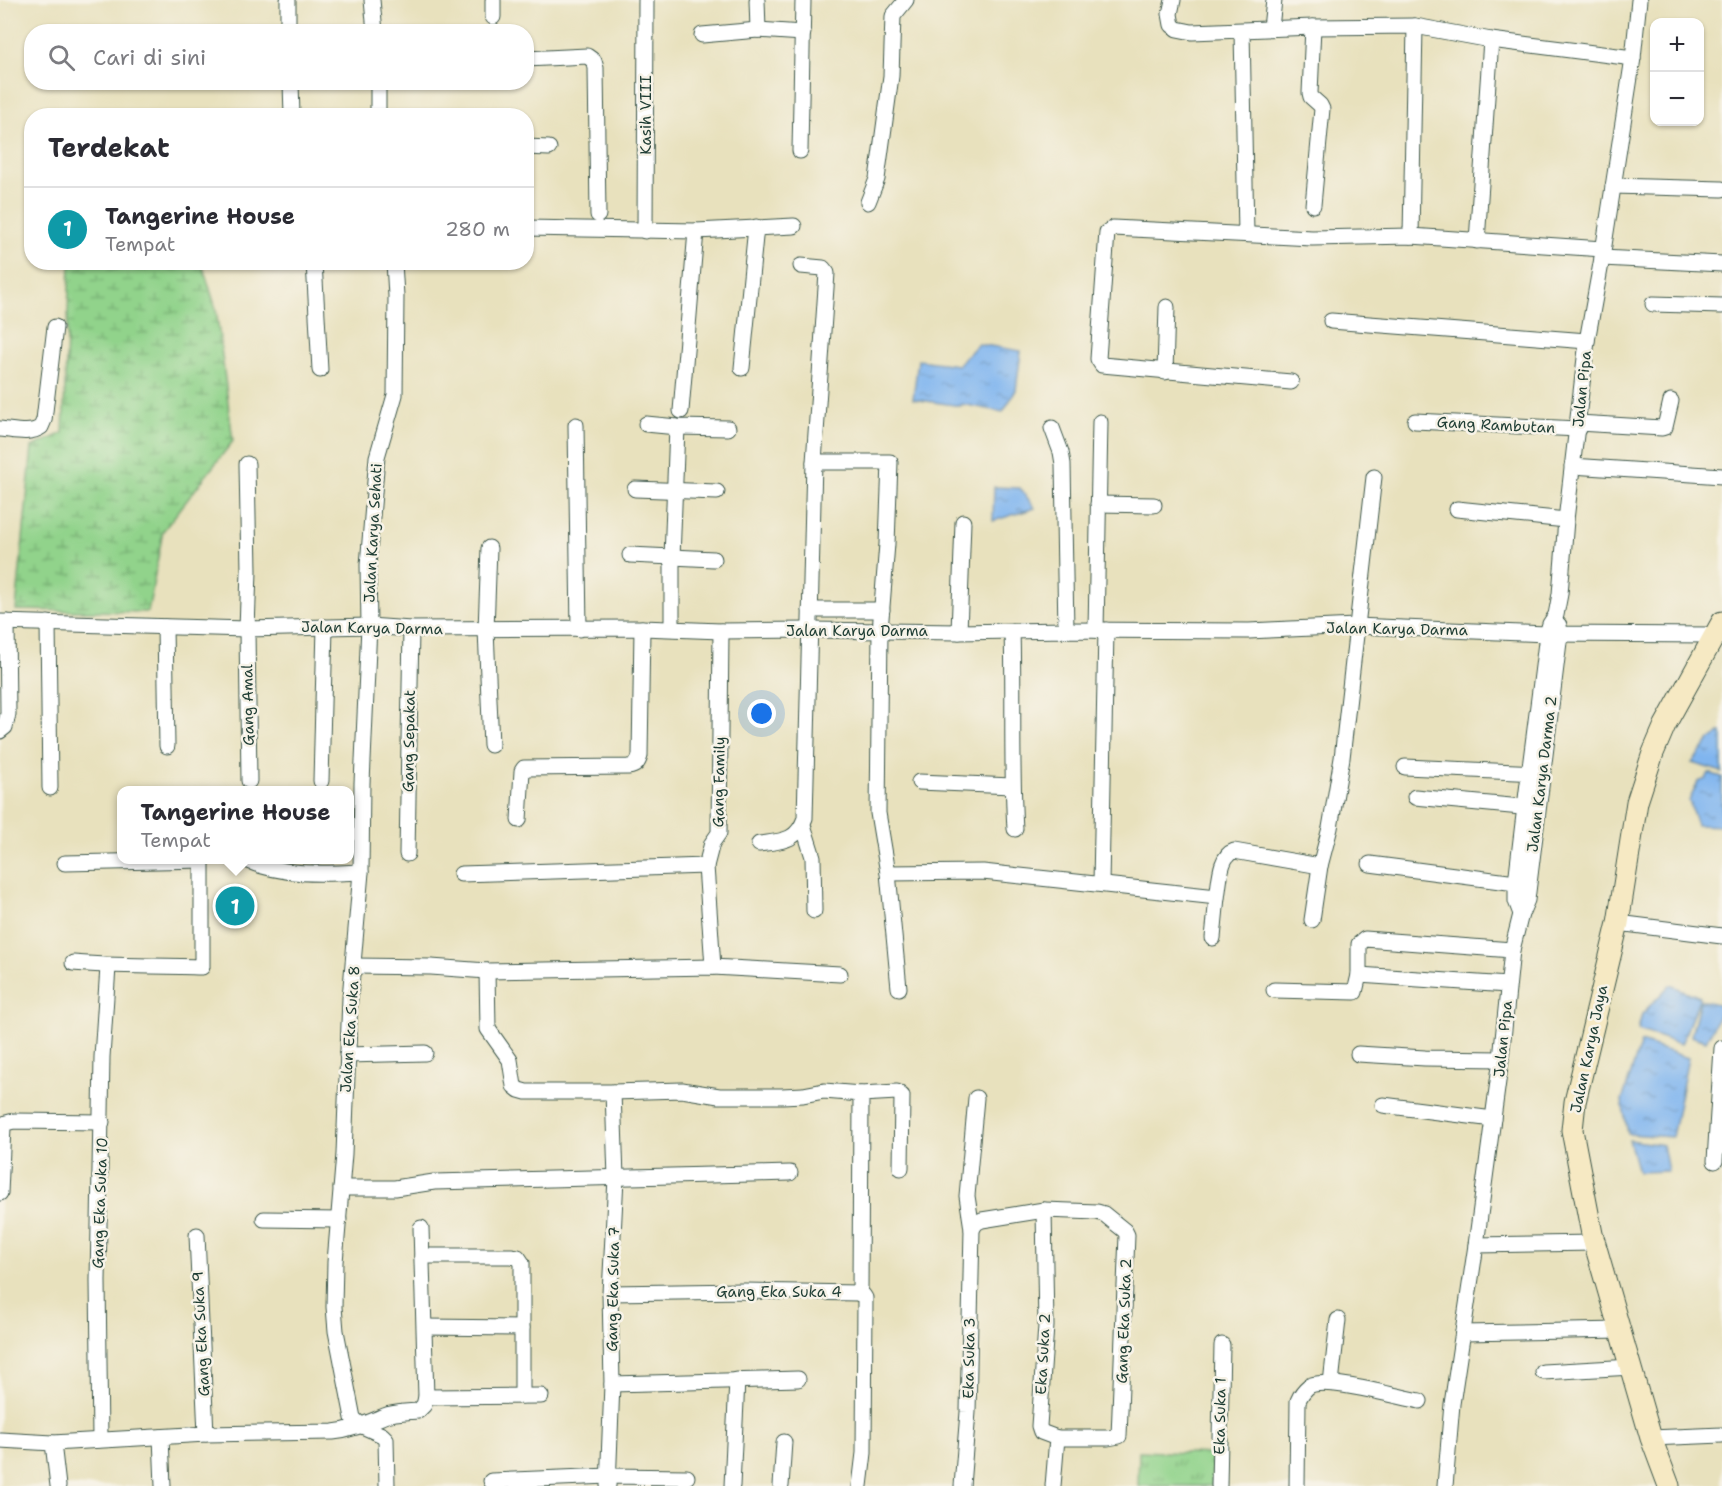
<!DOCTYPE html>
<html lang="id">
<head>
<meta charset="utf-8">
<style>
  :root { --surface:#fff; --page:#f7f7f7; --text:#2b2b33; --muted:#7c7c81; --line:#e1e1e2; --accent:#c8321e }
  body { margin:0; font-family:"Shantell Sans",sans-serif; background:var(--page); color:var(--text) }
  .controls { position:absolute; right:18px; top:18px; display:grid; overflow:hidden; border-radius:12px; box-shadow:0 2px 4px #0004 }
  .controls button { width:54px; height:54px; display:grid; place-items:center; padding:0; border:0; border-bottom:2px solid var(--line); background:var(--surface); color:var(--text); font:30px sans-serif }
  .you { position:absolute; left:762px; top:714px; width:21px; height:21px; margin:-15px; border:4px solid #fff; border-radius:50%; background:#1a73e8; box-shadow:0 0 0 9px #1a73e833 }
  .badge { display:grid; place-items:center; width:39px; height:39px; border-radius:50%; background:var(--accent); color:#fff; font-size:20px; font-weight:700 }
  .pin { position:absolute; translate:-50% -50%; border:3px solid #fff; box-shadow:0 2px 6px #0006 }
  .popup { position:absolute; left:117px; top:786px; width:237px; height:78px; box-sizing:border-box; display:grid; place-content:center; border-radius:12px; background:var(--surface); filter:drop-shadow(0 2px 4px #0005); font-size:20px; white-space:nowrap; color:var(--muted) }
  .popup b { font-size:22px; color:var(--text) }
  .popup::after { content:''; position:absolute; left:50%; top:100%; margin-left:-12px; border:12px solid transparent; border-top-color:var(--surface) }
  .list { margin:0; padding:0; list-style:none }
  h2 { display:flex; justify-content:space-between; align-items:center; height:78px; margin:0; padding:0 24px; font-size:26px }
  h2 small { font-size:20px; font-weight:400; color:var(--muted) }
  .list li { display:grid; grid-template-columns:39px 1fr auto; gap:18px; align-items:center; box-sizing:border-box; height:84px; padding:0 24px; border-top:2px solid var(--line) }
  .list b { display:block; font-size:22px; white-space:nowrap }
  .list p { margin:0; font-size:20px; white-space:nowrap; color:var(--muted) }
  .list em { font-size:20px; font-style:normal; color:var(--muted) }
  .icon { flex:none; width:33px; height:33px; fill:none; stroke:currentColor; stroke-width:2; stroke-linecap:round; stroke-linejoin:round }
  .map { position:relative; flex:none; width:1722px; height:1486px; overflow:hidden }
  .search { position:absolute; background:var(--surface); box-shadow:0 2px 4px #0004; left:24px; top:24px; width:510px; height:66px; display:flex; align-items:center; gap:15px; box-sizing:border-box; padding:0 21px; border-radius:24px; color:var(--muted); font-size:22px }
  .panel { position:absolute; background:var(--surface); box-shadow:0 2px 4px #0004; left:24px; top:108px; width:510px; height:162px; border-radius:24px }
  .map>svg:first-child { display:block }
  .grass { fill:url(#grass-tufts); stroke:#588860; stroke-width:1.5 }
  .wetland { fill:url(#wetland-marsh); stroke:#588860; stroke-width:1.5 }
  .water { fill:url(#water-ripples); stroke:#507992; stroke-width:1.5 }
  .lines { fill:none; stroke-linecap:round; stroke-linejoin:round }
  .street-casing { stroke:#3d5649; stroke-width:17 }
  .secondary-casing { stroke:#3d5649; stroke-width:23 }
  .street { stroke:#fff; stroke-width:15 }
  .secondary { stroke:#f6e9c3; stroke-width:21 }
  .labels { text-anchor:middle; dominant-baseline:central; stroke-width:5; stroke-linejoin:round; paint-order:stroke }
  .street-label { font-size:15px; fill:#1f3d34; stroke:#f7f3e8 }
</style>
</head>
<body>
<div class="map">
<svg width="1722" height="1486" viewBox="0 0 1722 1486">
  <defs>
    <pattern id="grass-tufts" width="24" height="20" patternUnits="userSpaceOnUse" patternTransform="scale(1.5)"><rect width="24" height="20" fill="#91d38b"/><path d="M3 7l-1-3M5 7V3M7 7l1-3M15 17l-1-3M17 17v-4M19 17l1-3" fill="none" stroke="#76ac72"/></pattern>
    <pattern id="wetland-marsh" width="20" height="14" patternUnits="userSpaceOnUse" patternTransform="scale(1.5)"><rect width="20" height="14" fill="#91d38b"/><path d="M1 5h8M5 5V1M11 12h8M15 12V8" fill="none" stroke="#76ac72"/></pattern>
    <pattern id="water-ripples" width="26" height="14" patternUnits="userSpaceOnUse" patternTransform="scale(1.5)"><rect width="26" height="14" fill="#80b5ef"/><path d="M2 4q2-2 4 0t4 0M15 11q2-2 4 0t4 0" fill="none" stroke="#6894c2"/></pattern>
  </defs>
  <rect width="100%" height="100%" fill="#f7f3e8"/>
  <filter id="ink" filterUnits="userSpaceOnUse"><feTurbulence type="fractalNoise" baseFrequency=".0167" numOctaves="2"/><feDisplacementMap in="SourceGraphic" scale="12" xChannelSelector="R" yChannelSelector="G"/><feConvolveMatrix kernelMatrix="1 2 1 2 8 2 1 2 1" color-interpolation-filters="sRGB"/></filter>
  <filter id="wash" filterUnits="userSpaceOnUse"><feTurbulence type="fractalNoise" baseFrequency=".008" numOctaves="4" result="noise"/><feDisplacementMap in="SourceGraphic" scale="24" xChannelSelector="R" yChannelSelector="G"/><feGaussianBlur stdDeviation="1.35" result="paint"/><feColorMatrix in="noise" values="0 0 0 0 0 0 0 0 0 0 0 0 0 0 0 0 0 1.4 0 .05"/><feComposite in="paint" operator="in"/></filter>
  <g filter="url(#wash)">
    <rect width="100%" height="100%" fill="#e8e1bd"/>
    <path class="grass" d="M1139,1451l74,3 -1,32h-74z"/>
    <path class="wetland" d="M70,263h132l14,46 17,132 -70,90 -15,81 -132,-2 16,-163 31,-14z"/>
    <g class="water">
      <path d="M978,344l43,7 -5,39 -13,22 -41,-8 -1,2 -48,-7 5,-39 40,5z"/>
      <path d="M994,487l26,1 15,20 -42,13z"/>
      <path d="M1722,732v40l-30,-9 18,-23z"/>
      <path d="M1709,773l13,4v49l-25,-1 -8,-24 9,-19 8,-3z"/>
      <path d="M1670,985l30,12 -19,47 -43,-14 4,-16z"/>
      <path d="M1700,1000l22,5v5l-16,31 -15,-5z"/>
      <path d="M1641,1042l47,16 -16,79 -44,-3 -6,-33z"/>
      <path d="M1629,1140l34,5 5,26 -30,1z"/>
    </g>
  </g>
  <g filter="url(#ink)">
    <g class="lines">
      <g class="street-casing">
        <g id="street">
          <path d="M372,0l3,32"/>
          <path d="M757,0l1,30"/>
          <path d="M1173,0l-3,14 2,11 5,4 15,3 121,-5 102,-1 76,14 142,18"/>
          <path d="M493,17v-17"/>
          <path d="M288,24v-24"/>
          <path d="M1271,28l3,-28"/>
          <path d="M1242,31l4,203"/>
          <path d="M702,35l56,-5 45,3"/>
          <path d="M526,59l61,-3 7,5 2,7 2,147"/>
          <path d="M291,82l1,34"/>
          <path d="M378,82v34"/>
          <path d="M526,147l23,1"/>
          <path d="M800,151l3,-151"/>
          <path d="M1613,186l109,3"/>
          <path d="M868,202l9,-23 14,-103 2,-60 13,-16"/>
          <path d="M1313,205l9,-96 -2,-4 -9,-8 -1,-4 3,-66"/>
          <path d="M526,228l170,3 98,-5"/>
          <path d="M645,231l1,-231"/>
          <path d="M1411,236l4,-210"/>
          <path d="M1477,241l14,-201"/>
          <path d="M1602,258l120,6"/>
          <path d="M314,262l6,108"/>
          <path d="M1653,304l69,2"/>
          <path d="M1331,321l256,20"/>
          <path d="M742,368l14,-141"/>
          <path d="M1165,372l2,-65"/>
          <path d="M1291,382l-189,-17 -4,-6 9,-127 6,-4 199,10 99,-2 192,13"/>
          <path d="M681,411l15,-180"/>
          <path d="M1415,421l163,8"/>
          <path d="M1578,423l84,5 3,-1 6,-26"/>
          <path d="M646,424l31,3 51,1"/>
          <path d="M576,425l3,204"/>
          <path d="M1052,428l9,24 2,12 3,166"/>
          <path d="M0,429c13,1 30,6 41,-2l3,-7 11,-93"/>
          <path d="M814,462h76l-3,82 -7,87 -2,182 10,60 11,115"/>
          <path d="M247,464l2,107 -2,58 2,152"/>
          <path d="M1572,466l150,10"/>
          <path d="M635,489l82,3"/>
          <path d="M1098,504l56,1"/>
          <path d="M1457,509l109,11"/>
          <path d="M489,548l-3,82 5,115"/>
          <path d="M630,555l84,4"/>
          <path d="M810,610h72"/>
          <path d="M0,622l247,7 122,-3 42,3 231,-1 79,3 88,-1 150,2 107,-2 183,1 107,-5 191,8 168,1 6,2"/>
          <path d="M48,623l2,165"/>
          <path d="M165,627l2,119"/>
          <path d="M672,628v-70l5,-131"/>
          <path d="M1096,630l4,-208"/>
          <path d="M1012,631c2,66 -1,132 3,198"/>
          <path d="M959,632l4,-110"/>
          <path d="M0,731l5,-4 3,-13 -1,-92"/>
          <path d="M1405,767l132,6"/>
          <path d="M321,781l4,-154"/>
          <path d="M919,782l93,4"/>
          <path d="M1415,797l117,11"/>
          <path d="M519,820l3,-49 2,-3 104,-1c8,-1 10,-4 12,-11l2,-128"/>
          <path d="M803,825l10,32 1,54"/>
          <path d="M759,844c22,-3 38,-2 46,-26l9,-356 13,-189 -4,-5 -22,-2"/>
          <path d="M407,854l4,-225"/>
          <path d="M246,860c36,16 76,14 115,12"/>
          <path d="M65,863l138,-3"/>
          <path d="M1370,864l146,19"/>
          <path d="M888,873l95,-1 234,25c3,-14 2,-41 17,-46l86,15"/>
          <path d="M461,874l245,-8"/>
          <path d="M1101,884l5,-254"/>
          <path d="M1521,914l-5,-13v-18c9,-83 21,-166 31,-249l3,-10 6,-9 4,-21 6,-74 21,-179 15,-83 31,-200 6,-58"/>
          <path d="M1312,920l8,-54 10,-38 12,-70 32,-281"/>
          <path d="M1618,923l104,13"/>
          <path d="M1213,938l4,-41"/>
          <path d="M73,963c43,4 86,2 129,4v-107"/>
          <path d="M354,966l77,1 56,4 226,-4 127,7"/>
          <path d="M713,967l-7,-101 6,-23 7,-10 2,-202"/>
          <path d="M487,971l1,58 22,31 4,26 5,4 7,2h87l69,-2 37,6h63l21,-1 21,-4 37,3"/>
          <path d="M1359,975l149,10"/>
          <path d="M1274,990l81,2 4,-17v-31l6,-5 147,11"/>
          <path d="M1358,1054l67,4 76,1"/>
          <path d="M347,1055l78,-2"/>
          <path d="M1383,1105l110,14"/>
          <path d="M1715,1161l7,-113"/>
          <path d="M341,1188h54l39,-6 356,-9"/>
          <path d="M0,1193l3,-66 3,-4 8,-2 88,1"/>
          <path d="M1044,1210l2,116 -7,100 2,6 16,6 -4,48"/>
          <path d="M264,1219l75,1"/>
          <path d="M972,1229l4,-6 6,-3 62,-10 53,2 7,2 21,17 2,4 -8,201 -11,2h-51"/>
          <path d="M197,1235l9,199"/>
          <path d="M1476,1245l119,-2"/>
          <path d="M422,1256h89l7,1 4,6v133"/>
          <path d="M610,1293l135,-2 113,2 5,2 2,3 -1,155 -4,33"/>
          <path d="M860,1294l1,-200 36,-2 5,4 -1,72"/>
          <path d="M425,1327l97,1"/>
          <path d="M1463,1333l158,-3"/>
          <path d="M1543,1372l89,-5"/>
          <path d="M1331,1383l7,-63"/>
          <path d="M612,1384l186,-5"/>
          <path d="M426,1397l115,-1"/>
          <path d="M161,1437l2,49"/>
          <path d="M1651,1438l71,-3"/>
          <path d="M100,1439l-2,-158 4,-224 6,-90"/>
          <path d="M0,1440l53,3 153,-9 127,-2c19,-2 34,-9 51,-16 10,-4 23,-4 34,-5l6,-6 2,-8 -5,-169"/>
          <path d="M53,1443l5,43"/>
          <path d="M491,1481l118,-5 78,1"/>
          <path d="M387,1486l-1,-47 -4,-4 -20,-9 -9,-8 -17,-87 -2,-24 1,-45 9,-108 6,-156 11,-126 1,-89 7,-157 -1,-61 9,-108 18,-62 1,-99 -2,-34"/>
          <path d="M608,1486l4,-102 -2,-91 6,-115 -3,-86"/>
          <path d="M732,1486l5,-106"/>
          <path d="M781,1486l3,-44"/>
          <path d="M962,1486l6,-74 4,-183 -5,-33 9,-98"/>
          <path d="M1219,1486l3,-141"/>
          <path d="M1297,1486l1,-85c2,-5 6,-11 11,-15 16,-10 89,11 111,15"/>
          <path d="M1445,1486l7,-82 24,-159 25,-186 11,-109 9,-36 6,-14 33,-266 -1,-9"/>
        </g>
      </g>
      <g class="secondary-casing">
        <path id="secondary" d="M1669,1486l-18,-48 -59,-204 -20,-104 3,-28 43,-179 19,-121 16,-49 12,-28 57,-103"/>
      </g>
      <use href="#street" class="street"/>
      <use href="#secondary" class="secondary"/>
    </g>
  </g>
  <g class="labels">
    <g class="street-label">
      <text transform="translate(646 115) rotate(-90)">Kasih VIII</text>
      <text transform="translate(1582 389) rotate(-84)">Jalan Pipa</text>
      <text transform="translate(1496 425) rotate(3)">Gang Rambutan</text>
      <text transform="translate(373 533) rotate(-87)">Jalan Karya Sehati</text>
      <text transform="translate(372 628) rotate(1)">Jalan Karya Darma</text>
      <text transform="translate(1397 629) rotate(1)">Jalan Karya Darma</text>
      <text x="857" y="631">Jalan Karya Darma</text>
      <text transform="translate(248 705) rotate(-91)">Gang Amal</text>
      <text transform="translate(409 741) rotate(-89)">Gang Sepakat</text>
      <text transform="translate(1542 774) rotate(-83)">Jalan Karya Darma 2</text>
      <text transform="translate(719 782) rotate(-89)">Gang Family</text>
      <text transform="translate(350 1029) rotate(-86)">Jalan Eka Suka 8</text>
      <text transform="translate(1503 1039) rotate(-84)">Jalan Pipa</text>
      <text transform="translate(1589 1049) rotate(-78)">Jalan Karya Jaya</text>
      <text transform="translate(100 1203) rotate(-88)">Gang Eka Suka 10</text>
      <text transform="translate(613 1289) rotate(-89)">Gang Eka Suka 7</text>
      <text x="779" y="1292">Gang Eka Suka 4</text>
      <text transform="translate(1124 1321) rotate(-88)">Gang Eka Suka 2</text>
      <text transform="translate(201 1334) rotate(-93)">Gang Eka Suka 9</text>
      <text transform="translate(1043 1354) rotate(-87)">Eka Suka 2</text>
      <text transform="translate(969 1358) rotate(-89)">Eka Suka 3</text>
      <text transform="translate(1220 1416) rotate(-89)">Eka Suka 1</text>
    </g>
  </g>
</svg>
<div class="controls">
<button>+</button>
<button>−</button>
</div>
<div class="you"></div>
<div class="pin badge" style="left:235px;top:906px;background:#0f9aa8">1</div>
<div class="popup"><b>Tangerine House</b>Tempat</div>
<div class="search"><svg class="icon" aria-label="search" viewBox="0 0 24 24"><circle cx="10" cy="10" r="6"/><path d="M15 15l6 6"/></svg>Cari di sini</div>
<section class="panel">
<h2>Terdekat<small></small></h2>
<ul class="list">
<li><span class="badge" style="background:#0f9aa8">1</span><div><b>Tangerine House</b><p>Tempat</p></div><em>280 m</em></li>
</ul>
</section>
</div>
</body>
</html>
